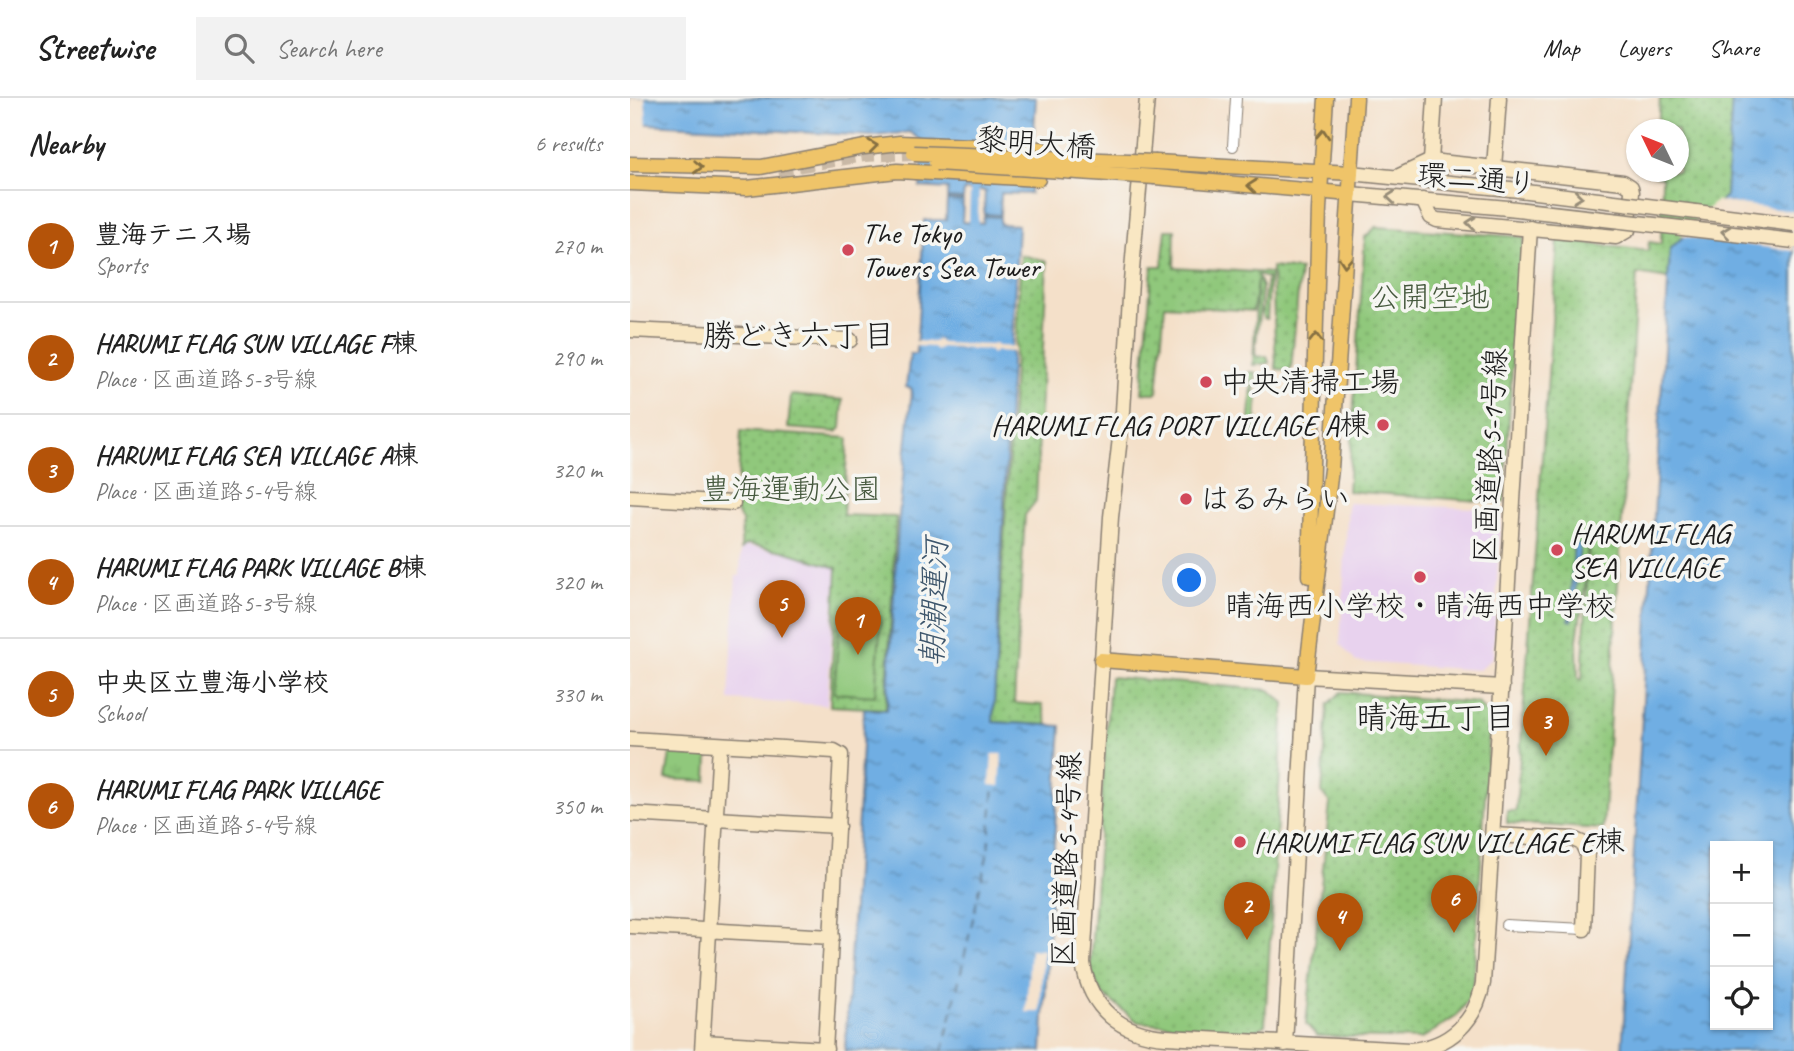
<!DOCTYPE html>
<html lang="en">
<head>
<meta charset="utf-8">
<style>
  :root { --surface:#fff; --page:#f2f2f2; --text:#222; --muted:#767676; --line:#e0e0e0; --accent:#b45309 }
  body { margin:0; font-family:Caveat,"Klee One",sans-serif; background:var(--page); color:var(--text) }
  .controls { position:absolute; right:21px; bottom:21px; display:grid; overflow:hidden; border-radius:0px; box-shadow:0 2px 5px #0004 }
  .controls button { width:63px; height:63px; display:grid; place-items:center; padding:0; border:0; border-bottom:2px solid var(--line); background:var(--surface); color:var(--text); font:35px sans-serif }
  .compass { position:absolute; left:996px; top:21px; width:63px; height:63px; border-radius:50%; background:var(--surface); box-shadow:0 2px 5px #0004; rotate:313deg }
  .you { position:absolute; left:560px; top:483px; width:24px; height:24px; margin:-18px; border:5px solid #fff; border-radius:50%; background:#1a73e8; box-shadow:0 0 0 10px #1a73e833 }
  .badge { display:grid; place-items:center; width:46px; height:46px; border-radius:50%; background:var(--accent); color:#fff; font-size:23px; font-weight:700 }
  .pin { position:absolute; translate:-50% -58px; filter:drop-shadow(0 2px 4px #0008) }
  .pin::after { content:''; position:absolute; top:37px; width:24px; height:21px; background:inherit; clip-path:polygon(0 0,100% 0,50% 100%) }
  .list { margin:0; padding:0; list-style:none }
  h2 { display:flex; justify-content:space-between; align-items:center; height:91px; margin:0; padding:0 28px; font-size:30px }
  h2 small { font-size:23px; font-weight:400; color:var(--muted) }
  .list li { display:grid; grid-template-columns:46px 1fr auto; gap:21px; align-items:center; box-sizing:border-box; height:112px; padding:0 28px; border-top:2px solid var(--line) }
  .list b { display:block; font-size:26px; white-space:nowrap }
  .list p { margin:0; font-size:23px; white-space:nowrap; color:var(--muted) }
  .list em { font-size:23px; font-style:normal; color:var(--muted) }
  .icon { flex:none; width:38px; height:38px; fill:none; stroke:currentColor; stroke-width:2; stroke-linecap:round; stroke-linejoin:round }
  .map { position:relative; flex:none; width:1164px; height:953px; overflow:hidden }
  header { display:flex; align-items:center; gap:42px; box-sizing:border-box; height:98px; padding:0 35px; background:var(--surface); border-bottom:2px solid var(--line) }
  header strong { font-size:33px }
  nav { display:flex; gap:38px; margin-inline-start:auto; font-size:24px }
  .search { width:490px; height:63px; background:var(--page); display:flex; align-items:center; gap:18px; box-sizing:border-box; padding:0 24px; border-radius:0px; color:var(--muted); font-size:26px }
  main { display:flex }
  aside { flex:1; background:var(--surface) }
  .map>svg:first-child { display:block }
  .built { fill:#e8d2ee }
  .grass { fill:url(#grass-tufts); stroke:#56724c; stroke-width:2 }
  .park { fill:url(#park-dots); stroke:#56724c; stroke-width:2; fill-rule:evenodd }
  .pitch { fill:#90c87b; stroke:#56724c; stroke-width:2 }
  .water { fill:url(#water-ripples); stroke:#466580; stroke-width:2; fill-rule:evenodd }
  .pier { fill:#f4e0c9 }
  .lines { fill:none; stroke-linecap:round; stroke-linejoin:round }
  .canal { stroke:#70aee3; stroke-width:9 }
  .ferry { stroke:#3e566c; stroke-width:2; stroke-dasharray:9 7; stroke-linecap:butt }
  .primary-tunnel { stroke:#c9b9a6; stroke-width:14; stroke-dasharray:14 7; stroke-linecap:butt }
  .street-casing { stroke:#887e72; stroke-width:12 }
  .secondary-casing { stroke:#887e72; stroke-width:17 }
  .primary-casing { stroke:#887e72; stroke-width:17 }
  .street { stroke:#fff; stroke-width:10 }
  .secondary { stroke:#f9e7c3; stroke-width:14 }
  .primary { stroke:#efc469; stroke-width:14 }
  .secondary-bridge-casing { stroke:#887e72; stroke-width:17; stroke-linecap:butt }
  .primary-bridge-casing { stroke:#887e72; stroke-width:17; stroke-linecap:butt }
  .secondary-bridge { stroke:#f9e7c3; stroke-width:14 }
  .primary-bridge { stroke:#efc469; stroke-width:14 }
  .oneway { stroke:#867042 }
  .oneway2 { stroke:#968c78 }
  .poi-dot { fill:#d1495b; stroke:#f6f6f2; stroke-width:2.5 }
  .labels { text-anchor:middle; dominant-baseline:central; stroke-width:7; stroke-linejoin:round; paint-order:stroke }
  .street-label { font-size:30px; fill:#1c1c1c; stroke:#f6f6f2 }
  .poi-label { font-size:30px; fill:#1c1c1c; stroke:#f6f6f2; text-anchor:start }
  .park-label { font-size:30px; fill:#45583d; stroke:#f6f6f2 }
  .neighbourhood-label { font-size:32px; fill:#1c1c1c; stroke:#f6f6f2 }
  .water-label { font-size:32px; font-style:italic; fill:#3e566c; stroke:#f6f6f2 }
</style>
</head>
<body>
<header>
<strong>Streetwise</strong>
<div class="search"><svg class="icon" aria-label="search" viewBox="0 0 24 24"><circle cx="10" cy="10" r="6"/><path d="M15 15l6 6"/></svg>Search here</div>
<nav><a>Map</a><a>Layers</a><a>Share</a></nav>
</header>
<main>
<aside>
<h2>Nearby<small>6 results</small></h2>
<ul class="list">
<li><span class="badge">1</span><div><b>豊海テニス場</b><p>Sports</p></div><em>270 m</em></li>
<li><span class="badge">2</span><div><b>HARUMI FLAG SUN VILLAGE F棟</b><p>Place · 区画道路5-3号線</p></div><em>290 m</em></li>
<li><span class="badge">3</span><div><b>HARUMI FLAG SEA VILLAGE A棟</b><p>Place · 区画道路5-4号線</p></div><em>320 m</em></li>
<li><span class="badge">4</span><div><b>HARUMI FLAG PARK VILLAGE B棟</b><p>Place · 区画道路5-3号線</p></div><em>320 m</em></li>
<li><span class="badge">5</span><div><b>中央区立豊海小学校</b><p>School</p></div><em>330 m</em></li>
<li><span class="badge">6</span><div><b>HARUMI FLAG PARK VILLAGE</b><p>Place · 区画道路5-4号線</p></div><em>350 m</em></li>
</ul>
</aside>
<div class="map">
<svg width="1164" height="953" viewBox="0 0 1164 953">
  <defs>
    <pattern id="grass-tufts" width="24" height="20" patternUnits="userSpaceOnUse" patternTransform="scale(1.75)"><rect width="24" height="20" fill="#90c87b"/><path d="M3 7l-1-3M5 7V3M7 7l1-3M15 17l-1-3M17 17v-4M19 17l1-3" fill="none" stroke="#7cab6a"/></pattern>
    <pattern id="park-dots" width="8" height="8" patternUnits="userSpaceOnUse" patternTransform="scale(1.75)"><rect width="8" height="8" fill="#90c87b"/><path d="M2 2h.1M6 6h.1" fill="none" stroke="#7cab6a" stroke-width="1.8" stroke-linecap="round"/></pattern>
    <pattern id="water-ripples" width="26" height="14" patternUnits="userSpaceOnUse" patternTransform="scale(1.75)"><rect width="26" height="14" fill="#70aee3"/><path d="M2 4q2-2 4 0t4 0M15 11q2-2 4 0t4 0" fill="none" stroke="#5b8db7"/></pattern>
  </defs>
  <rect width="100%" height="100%" fill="#f6f6f2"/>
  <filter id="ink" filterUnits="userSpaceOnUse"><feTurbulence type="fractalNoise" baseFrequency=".0143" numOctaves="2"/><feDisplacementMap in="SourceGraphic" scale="14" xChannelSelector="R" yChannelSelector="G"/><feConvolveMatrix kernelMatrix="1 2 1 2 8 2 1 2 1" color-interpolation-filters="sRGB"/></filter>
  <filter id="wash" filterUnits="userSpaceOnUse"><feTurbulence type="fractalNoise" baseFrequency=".00686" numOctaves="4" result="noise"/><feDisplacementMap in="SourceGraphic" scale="28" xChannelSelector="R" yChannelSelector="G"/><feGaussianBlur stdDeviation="1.57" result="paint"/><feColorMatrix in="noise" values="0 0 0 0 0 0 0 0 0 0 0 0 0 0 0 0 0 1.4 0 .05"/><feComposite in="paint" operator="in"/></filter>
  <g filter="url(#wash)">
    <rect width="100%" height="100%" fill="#f4e0c9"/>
    <g class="built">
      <path d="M718,405l153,6 -8,148 -14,13 -123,-8 -16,-18z"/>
      <path d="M117,448l37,6 52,16 -9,137 -98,-5 7,-124h4l1,-26z"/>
    </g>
    <path class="grass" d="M40,656l36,2 2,2 -1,23 -41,-2z"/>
    <g class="park">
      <path d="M1030,0h72l-6,98 -56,53 -2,30 -31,-5 -34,555 -96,-6v-12h9l42,-571 90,11 1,-9 12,2 1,-67 -8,-2v-3h24v-42l-20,-1zM959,448l-7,134 -4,-2 -1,-38 8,-54v-28z"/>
      <path d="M746,129l148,10 -12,133 -8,133 -156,-12 17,-254z"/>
      <path d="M536,132h9l-1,37 96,6 -3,46 -4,-1 -1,-4 5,-36 -10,-3 5,12 -7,66 2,4 10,-1 2,7 -16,2 4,-85 -4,31 -88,-6 -8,88h-15l10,-127h10z"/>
      <path d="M391,157l26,6 -11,240 -11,14 -11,188 28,2 6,20 -55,-3z"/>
      <path d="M642,169l28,3 -9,100 -15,-1z"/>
      <path d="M619,274h7l-2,22 4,1 -3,40h-6l3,-55h-4z"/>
      <path d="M161,297l52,5 -2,28 -4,4 -49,-4z"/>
      <path d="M111,333l107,7 -5,77 53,2 -10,192 -56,-3 7,-138 -53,-17 -37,-7 -6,5 1,-28 -6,-10z"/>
      <path d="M480,579l160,13 14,13 -19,322 -10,7 -117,-10 -37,-29 -11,-25z"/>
      <path d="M711,594l137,11 12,14 -17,274 -16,25 -36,23 -104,-3 -11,-12 24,-221 -8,-10 6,-88z"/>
    </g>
    <path class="pitch" d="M210,517l41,2 -6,79 -41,-3z"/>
    <g class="water">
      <path d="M0,0h406l-6,96 -29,-1 -1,22 -16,-1 1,-23 -21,-1 -1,9 -16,-1 1,-9 -28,-2 4,-45 -14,-10 -36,4 -244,-13z"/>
      <path d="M1102,0h62v953h-172l48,-802 56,-53zM1085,748h53v179h-53z"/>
      <path d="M317,102l16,1 -1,21 21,1 1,-7 16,1v7l18,1 -25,497 68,4 -19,325h-197l19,-342 23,1 11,-184 14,-137 -6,-2 4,-33h6l8,-134h22z"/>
      <path d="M944,446h6l-8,77 -3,-1z"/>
    </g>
    <g class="pier">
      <path d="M0,0h15l2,29 -17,-1z"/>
      <path d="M1086,103l78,10v40l-115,-15z"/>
      <path d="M307,241l4,4 48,2 5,-2 3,3 18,1v5l-19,-1 -4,3 -3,-4 -48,-3 -4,4 -4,-4 -20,-1 1,-5 19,1z"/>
      <path d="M362,656h10l-2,32 -10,-1z"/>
      <path d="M400,851l13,1 -3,62h-14z"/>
    </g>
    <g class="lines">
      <path class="canal" d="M343,135l2,-53"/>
      <path class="ferry" d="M313,953l45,-199 6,-66"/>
    </g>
  </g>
  <g filter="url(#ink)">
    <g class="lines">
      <path class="primary-tunnel" d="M148,71l86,-14 50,-2"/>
      <g class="street-casing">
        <g id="street">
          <path d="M603,48l3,-48"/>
          <path d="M876,827l78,4"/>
        </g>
      </g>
      <g class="secondary-casing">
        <g id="secondary">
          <path d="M517,0l-16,183 -8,130 -12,106 -28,446c7,46 38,71 83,74l244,13c40,-3 66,-29 73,-67l47,-755"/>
          <path d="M801,63l4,-63"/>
          <path d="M864,70l5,-70"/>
          <path d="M721,75l159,16"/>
          <path d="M769,78l32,-15 192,21 8,5 1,5 -4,38 -12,7 -179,-17 -6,-3 -8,-17"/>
          <path d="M720,96l158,14"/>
          <path d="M0,232l220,10"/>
          <path d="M0,399l103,6"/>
          <path d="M0,641l204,12 7,4 -16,296"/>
          <path d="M0,716l208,12"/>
          <path d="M863,737l80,4 9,4 5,11 -3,75"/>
          <path d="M0,828l202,11"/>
          <path d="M73,944l123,7"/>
          <path d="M655,946l21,-368 196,11"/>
          <path d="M72,953l18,-306"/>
        </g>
      </g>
      <g class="primary-casing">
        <g id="primary">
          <path d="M526,64l195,11"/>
          <path d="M0,66l131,3 103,-20 36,-4 142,6"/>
          <path d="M525,79l195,17"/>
          <path d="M0,85l117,5 150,-17 141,8"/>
          <path d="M679,478l10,-367 7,-111"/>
          <path d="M471,562l205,16"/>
          <path d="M676,578l25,-207 25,-371"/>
        </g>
      </g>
      <use href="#street" class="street"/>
      <use href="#secondary" class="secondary"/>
      <use href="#primary" class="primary"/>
      <g class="secondary-bridge-casing">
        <g id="secondary-bridge">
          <path d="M880,91l284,35"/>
          <path d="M878,110l286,33"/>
        </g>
      </g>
      <g class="primary-bridge-casing">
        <g id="primary-bridge">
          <path d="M284,55l242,9"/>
          <path d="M306,65l219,14"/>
        </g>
      </g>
      <use href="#secondary-bridge" class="secondary-bridge"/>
      <use href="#primary-bridge" class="primary-bridge"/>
    </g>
    <defs><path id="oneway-chevron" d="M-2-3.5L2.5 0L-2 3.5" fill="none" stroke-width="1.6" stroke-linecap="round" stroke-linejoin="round" transform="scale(1.75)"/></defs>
    <g class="oneway">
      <use href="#oneway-chevron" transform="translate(693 36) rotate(-86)"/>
      <use href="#oneway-chevron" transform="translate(243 48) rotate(-7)"/>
      <use href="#oneway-chevron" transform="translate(68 69) rotate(2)"/>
      <use href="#oneway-chevron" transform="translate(622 88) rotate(-175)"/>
      <use href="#oneway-chevron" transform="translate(715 164) rotate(94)"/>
      <use href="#oneway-chevron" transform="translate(686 240) rotate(-89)"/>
    </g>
    <g class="oneway2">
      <use href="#oneway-chevron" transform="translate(761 99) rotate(-175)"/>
      <use href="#oneway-chevron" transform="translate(948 99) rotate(7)"/>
      <use href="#oneway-chevron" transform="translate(841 125) rotate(-175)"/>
      <use href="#oneway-chevron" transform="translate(1096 134) rotate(-173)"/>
    </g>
  </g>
  <g class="poi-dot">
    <circle cx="218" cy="152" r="7"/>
    <circle cx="576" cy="284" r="7"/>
    <circle cx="753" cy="327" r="7"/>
    <circle cx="556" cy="401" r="7"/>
    <circle cx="927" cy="452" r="7"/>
    <circle cx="790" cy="479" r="7"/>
    <circle cx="610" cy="744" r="7"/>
  </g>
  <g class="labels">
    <g class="street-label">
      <text transform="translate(406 45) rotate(4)">黎明大橋</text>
      <text transform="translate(847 81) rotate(5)">環二通り</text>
      <text transform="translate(860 358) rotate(-87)">区画道路5-1号線</text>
      <text transform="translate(436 762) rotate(-88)">区画道路5-4号線</text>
    </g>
    <g class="poi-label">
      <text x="232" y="135">The Tokyo<tspan x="232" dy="34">Towers Sea Tower</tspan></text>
      <text x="590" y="284">中央清掃工場</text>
      <text x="739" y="327" text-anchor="end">HARUMI FLAG PORT VILLAGE A棟</text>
      <text x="570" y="401">はるみらい</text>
      <text x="941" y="435">HARUMI FLAG<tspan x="941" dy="34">SEA VILLAGE</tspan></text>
      <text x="790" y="508" text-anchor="middle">晴海西小学校・晴海西中学校</text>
      <text x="624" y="744">HARUMI FLAG SUN VILLAGE E棟</text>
    </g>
    <g class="park-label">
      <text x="800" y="199">公開空地</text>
      <text x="161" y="391">豊海運動公園</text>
    </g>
    <g class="neighbourhood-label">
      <text x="169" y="237">勝どき六丁目</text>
      <text x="806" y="619">晴海五丁目</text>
    </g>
    <g class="water-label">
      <text transform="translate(304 504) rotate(-88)">朝潮運河</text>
    </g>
  </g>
</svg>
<div class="controls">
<button>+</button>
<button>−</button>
<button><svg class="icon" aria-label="locate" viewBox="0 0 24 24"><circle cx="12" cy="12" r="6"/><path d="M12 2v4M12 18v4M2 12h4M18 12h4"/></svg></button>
</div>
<svg class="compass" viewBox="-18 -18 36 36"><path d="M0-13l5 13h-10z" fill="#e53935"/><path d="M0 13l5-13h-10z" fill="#767676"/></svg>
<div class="you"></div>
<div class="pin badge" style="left:228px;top:557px">1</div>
<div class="pin badge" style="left:617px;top:842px">2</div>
<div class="pin badge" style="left:916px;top:658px">3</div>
<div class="pin badge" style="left:710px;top:853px">4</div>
<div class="pin badge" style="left:152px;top:540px">5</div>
<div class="pin badge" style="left:824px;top:835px">6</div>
</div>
</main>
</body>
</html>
